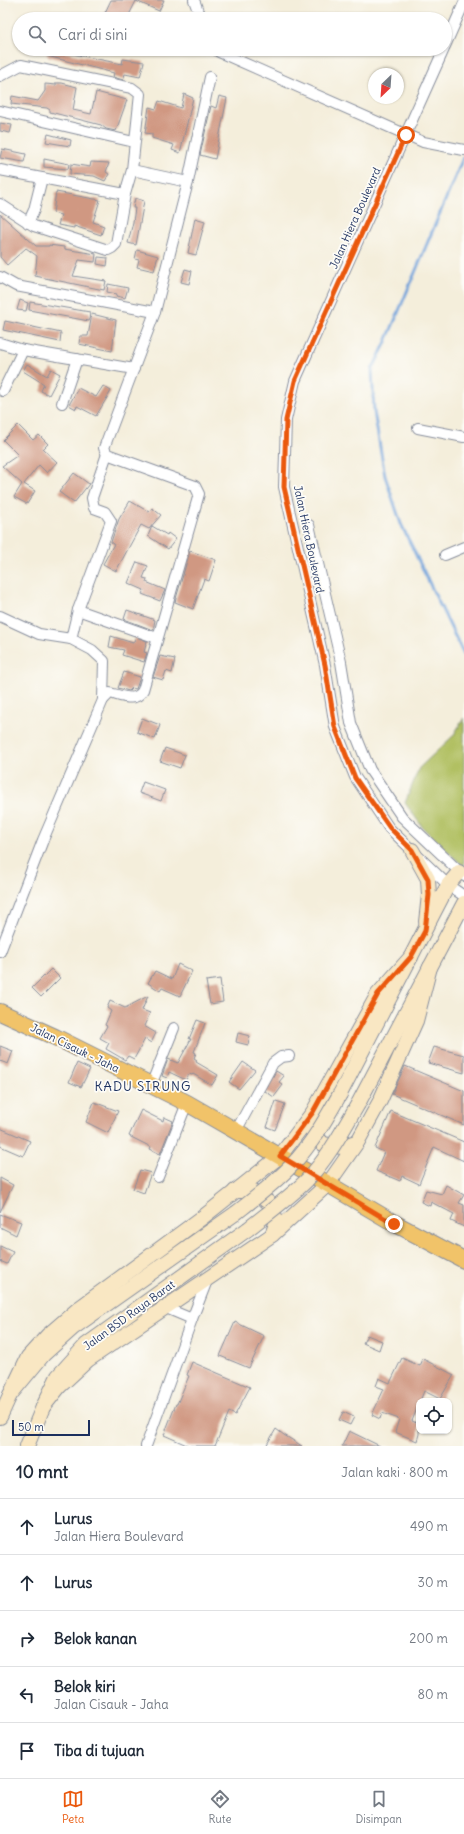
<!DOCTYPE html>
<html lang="id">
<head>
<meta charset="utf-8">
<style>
  :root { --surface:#fff; --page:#f2f2f3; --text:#1f2937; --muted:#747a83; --line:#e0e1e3; --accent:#ea580c }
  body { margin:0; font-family:Delius,sans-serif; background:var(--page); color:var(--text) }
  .controls { position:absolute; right:12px; bottom:12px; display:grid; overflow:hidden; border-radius:8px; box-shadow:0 1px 3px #0004 }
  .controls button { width:36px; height:36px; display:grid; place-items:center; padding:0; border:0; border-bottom:1px solid var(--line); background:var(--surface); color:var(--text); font:20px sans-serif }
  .compass { position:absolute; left:368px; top:68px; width:36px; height:36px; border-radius:50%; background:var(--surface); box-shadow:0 1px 3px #0004; rotate:205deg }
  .scale { position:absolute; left:12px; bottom:10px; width:78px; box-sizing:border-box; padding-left:4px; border:2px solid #1b2f5e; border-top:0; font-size:11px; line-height:14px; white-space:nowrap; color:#1b2f5e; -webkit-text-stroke:3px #fdfcf7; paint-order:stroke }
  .stop { position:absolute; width:12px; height:12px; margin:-9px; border:3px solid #ea580c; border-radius:50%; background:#fff }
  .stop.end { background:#ea580c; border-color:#fff; box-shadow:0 1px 4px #0008 }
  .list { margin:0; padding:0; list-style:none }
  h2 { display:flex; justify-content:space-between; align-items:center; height:52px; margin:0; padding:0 16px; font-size:17px }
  h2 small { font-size:13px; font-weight:400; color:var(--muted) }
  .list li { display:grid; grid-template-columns:26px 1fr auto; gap:12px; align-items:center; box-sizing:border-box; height:56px; padding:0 16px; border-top:1px solid var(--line) }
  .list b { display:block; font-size:15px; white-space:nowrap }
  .list p { margin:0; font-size:13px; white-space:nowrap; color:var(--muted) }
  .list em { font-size:13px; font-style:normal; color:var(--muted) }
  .icon { flex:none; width:22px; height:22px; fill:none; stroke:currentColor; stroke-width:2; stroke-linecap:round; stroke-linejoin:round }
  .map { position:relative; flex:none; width:464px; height:1446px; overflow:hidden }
  .search { position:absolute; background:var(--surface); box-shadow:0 1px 3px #0004; left:12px; right:12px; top:12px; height:44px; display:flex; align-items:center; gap:10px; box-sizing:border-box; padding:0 14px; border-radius:22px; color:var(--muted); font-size:15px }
  .sheet { height:332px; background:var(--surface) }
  nav { display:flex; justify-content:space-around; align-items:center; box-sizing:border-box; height:56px; border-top:1px solid var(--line); background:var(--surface); font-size:11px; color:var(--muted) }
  nav a { display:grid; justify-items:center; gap:2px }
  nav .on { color:var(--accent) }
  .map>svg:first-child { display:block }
  .green { fill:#b1c062; stroke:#667860 }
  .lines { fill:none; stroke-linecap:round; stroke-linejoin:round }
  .stream { stroke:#6ea0d9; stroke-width:3 }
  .building { fill:#d09882 }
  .street-casing { stroke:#888e9c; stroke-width:12 }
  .secondary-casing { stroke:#888e9c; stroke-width:16 }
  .primary-casing { stroke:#888e9c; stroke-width:18 }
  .street { stroke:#fff; stroke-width:10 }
  .secondary { stroke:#f9e7c3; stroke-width:14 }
  .primary { stroke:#f1c369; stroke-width:16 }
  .secondary-bridge-casing { stroke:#888e9c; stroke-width:16; stroke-linecap:butt }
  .secondary-bridge { stroke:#f9e7c3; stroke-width:14 }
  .route { stroke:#ea580c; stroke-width:5 }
  .labels { text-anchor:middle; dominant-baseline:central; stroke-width:3.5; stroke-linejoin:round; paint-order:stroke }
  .street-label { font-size:11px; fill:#1b2f5e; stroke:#fdfcf7 }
  .quarter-label { font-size:13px; letter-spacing:1px; fill:#1b2f5e; stroke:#fdfcf7 }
</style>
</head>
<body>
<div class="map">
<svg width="464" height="1446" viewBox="0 0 464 1446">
  <rect width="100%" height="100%" fill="#fdfcf7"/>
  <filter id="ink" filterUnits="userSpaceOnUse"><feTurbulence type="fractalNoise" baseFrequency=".025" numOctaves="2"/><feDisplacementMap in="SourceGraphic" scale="8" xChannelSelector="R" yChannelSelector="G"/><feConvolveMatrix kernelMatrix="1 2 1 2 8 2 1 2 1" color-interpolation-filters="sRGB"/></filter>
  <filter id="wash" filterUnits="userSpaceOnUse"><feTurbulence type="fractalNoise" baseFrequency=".012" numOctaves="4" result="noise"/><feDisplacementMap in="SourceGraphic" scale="16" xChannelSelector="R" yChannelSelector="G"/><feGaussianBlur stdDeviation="0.9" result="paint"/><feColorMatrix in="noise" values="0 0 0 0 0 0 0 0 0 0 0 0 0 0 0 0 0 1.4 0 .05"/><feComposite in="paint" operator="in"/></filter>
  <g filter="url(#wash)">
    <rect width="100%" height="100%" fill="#f4eedb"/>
    <path class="green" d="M464,718v149l-41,-39 -18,-25 14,-35 34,-32z"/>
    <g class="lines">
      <path class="stream" d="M463,158l-78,186 -13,26 2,42 11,64 16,48 63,131"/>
    </g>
    <g id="blocks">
      <g class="building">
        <path d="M111,0h53l-5,11 -23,-10 -9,18h-25z"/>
        <path d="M48,49l74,15 1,-5 21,3 -4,15 -15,-3 -2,6 -10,-3 1,-4 -4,-1 -63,-16z"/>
        <path d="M56,83h6l15,4 -4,23 18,4 5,-22 31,8 -11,31 -10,-2 -5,-4 -51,-13v-2l-3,-2 -36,-4 1,-8 26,5 7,-10v-7l11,1z"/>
        <path d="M184,94l9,4 -13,55 -8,-3 2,-5 -22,-7v-4l-7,-1 4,-26 7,2 3,-8 22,7z"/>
        <path d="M219,96l8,2 -12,61 -15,-4 11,-49 5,2z"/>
        <path d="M0,123l12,2 -2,8 -10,-2z"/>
        <path d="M48,134l23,6 -1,6 -24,-4z"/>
        <path d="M2,149l24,5 -2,8 -24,-4z"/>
        <path d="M44,159l25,5 -1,5 -24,-2z"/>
        <path d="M91,162l18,1 -3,9 3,2 -4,7 -11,-5 -24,-2 1,-10 19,3z"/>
        <path d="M56,192l44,8 -7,22 11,4 -3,9 -27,-9v2l-16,-3 3,-10 -8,-2z"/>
        <path d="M135,198l9,3 -8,44 -8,-2 5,-21 2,-14h-2z"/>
        <path d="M0,214l36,32h13v-1l15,2v2l32,5 -1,8 -16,-2 -6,16 33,5 -2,9 -69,-14 2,-20 -11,-8 -19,17 -7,-8z"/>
        <path d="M195,218l10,3 -9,34 -8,-2z"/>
        <path d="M137,250l21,6 -4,15 -17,-4 2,-7 -4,-1z"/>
        <path d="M98,257l10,1 -1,8 -10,-2z"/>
        <path d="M185,269l7,2 -3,13 -8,-2z"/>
        <path d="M108,284l20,4 -3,10 -9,-2 1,-2 -10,-2z"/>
        <path d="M20,300l8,3 -2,8 -9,-1z"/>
        <path d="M30,302l60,10 -1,9 -60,-11z"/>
        <path d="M92,314l24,6 -4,31 -33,-7 1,-8h8z"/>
        <path d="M5,321l56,12 -1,9 -57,-12z"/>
        <path d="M27,364l20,12 4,-7 9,5 -11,21 -8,-4 3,-7 -21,-13z"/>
        <path d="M103,386l8,5 -15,25 -19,-10 -1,3 -7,-4 9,-17 18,9z"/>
        <path d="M18,425l15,15 6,-5 9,9 -5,5 14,13 -10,11 -8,-8 -15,19 11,7 -8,13 -13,-7 8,-13 -20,-18 16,-11 -15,-15z"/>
        <path d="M74,473l15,11 -15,19 -15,-11z"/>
        <path d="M130,501l19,11 3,-4 9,7 -12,14 -8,-4 -25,46 -13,-7 11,-20 -3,-2 8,-23z"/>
        <path d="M152,526l15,9 1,-2 8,6 -8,10 -20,-13z"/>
        <path d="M190,551l26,9 -7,21 -5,-2 -11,30 -18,-7z"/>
        <path d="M137,562l11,4 -5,12 4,1 -1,3 19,8 -5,11 -18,-7 2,-4 -16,-7z"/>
        <path d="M127,610l28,10 -2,10 -29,-11z"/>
        <path d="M111,636l22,7 3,-6 11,4 -3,11 3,1 -3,9 -22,-7 2,-5 -15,-3z"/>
        <path d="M160,656l15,3 -3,14 -6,-2 -3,9 -10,-3z"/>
        <path d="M124,672l16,5 -4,12 -4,-1 -3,3 -11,-3z"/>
        <path d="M142,718l18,7 -5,14 -18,-7z"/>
        <path d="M165,748l20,7 -5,13 -20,-7z"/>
        <path d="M143,782l22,8 -4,11 -22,-8z"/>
        <path d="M178,964l14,7 -12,25 -18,-8 -2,3 -12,-8 7,-12 17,8z"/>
        <path d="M51,969l9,9 -19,19 -9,-9z"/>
        <path d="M220,979l3,23 -13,2 -4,-23z"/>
        <path d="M148,996l-6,14 8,3 -6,13 12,7 -5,10 -6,-4 -11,20 -6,-3 -3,4 -19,-11 3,-6 -9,-5 7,-12 -2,-1 6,-14 -4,-3 3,-7 15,7z"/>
        <path d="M197,1020l8,3 -11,29 2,1 -2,5 3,2 -1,2 22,13 -6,10 -19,-11 -1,1 -3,-1 -3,6 -17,-8 -2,6 -5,-2 6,-17 10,4 13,-24h-2z"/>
        <path d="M238,1033l12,3 -2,9 -12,-3z"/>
        <path d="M0,1046l13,5 -5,13 -8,-3z"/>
        <path d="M434,1047l30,8v18l-36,-10z"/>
        <path d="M243,1062l12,8 -16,19 -10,-7z"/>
        <path d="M77,1063l13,6 -9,18 -12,-5z"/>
        <path d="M405,1066l59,25v34l-72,-31z"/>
        <path d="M276,1071l8,5 -5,6 4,3 -9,12 -9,-6z"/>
        <path d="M276,1101l9,3 -10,26 -8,-3z"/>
        <path d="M94,1102l24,9 -10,22 -22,-11z"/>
        <path d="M141,1110l22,11 1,-4 9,4 -13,33 -10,-5 1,-2 -22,-11z"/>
        <path d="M391,1111l73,31v19l-30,-14 -15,37 -17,-8 -2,5 -24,-10 8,-19 -9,-4z"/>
        <path d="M0,1128l30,13 -7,15 -23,-10z"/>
        <path d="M140,1170l11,3 -7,20 -11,-4z"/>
        <path d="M0,1178l13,7 -13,27z"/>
        <path d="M446,1185l18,10 -5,8 5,2v22l-13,-6 3,-7 -23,-12 -1,4 -9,-4 5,-12 16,4z"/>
        <path d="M0,1214l21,8 -5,13 -16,-8z"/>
        <path d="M0,1246l13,6 -6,12 -7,-3z"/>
        <path d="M235,1322l29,14 -15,32 -29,-12z"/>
        <path d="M367,1335l15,6 -3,9 -16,-7z"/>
        <path d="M402,1358l18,8 3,-7 31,16 -14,24 -16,-8 -12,30 7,3v10l-2,7 -22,-9 4,-13 -17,-6 -2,6 -8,-4 12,-26 -8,-3 3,-8 11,5z"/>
        <path d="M192,1362l58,25 -15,28 -6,-3 -14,34h-26l-25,-11 12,-31h1l12,-28 -2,-1z"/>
        <path d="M343,1412l11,5 -4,8 -11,-5z"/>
        <path d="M276,1429l8,6 18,11h-36z"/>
        <path d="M349,1431l31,15h-38z"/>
      </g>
    </g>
  </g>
  <g filter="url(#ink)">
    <use href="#blocks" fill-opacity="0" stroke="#888e9c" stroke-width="1"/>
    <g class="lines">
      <g class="street-casing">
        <g id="street">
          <path d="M194,0l7,19"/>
          <path d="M445,46l19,-43"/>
          <path d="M216,49l3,3 204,90 41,8"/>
          <path d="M444,49l-149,332 -9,39 -2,67 41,178 10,62 20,50 34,51 59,57 16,11"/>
          <path d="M0,76l21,-11 111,23 8,6 -8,76 -7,24 -9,50 -4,4 -4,2 -74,-24 -34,-22"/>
          <path d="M0,111l134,31"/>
          <path d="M0,170l125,24"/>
          <path d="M132,170l56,12"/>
          <path d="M28,223l6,-13 8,-32"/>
          <path d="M0,277l16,9 139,26"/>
          <path d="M0,343l23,7 111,19"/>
          <path d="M3,391l20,-41"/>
          <path d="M62,403l15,-44"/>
          <path d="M418,428l46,9"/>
          <path d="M309,525l32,137 10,61 19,47 32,47 62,59"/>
          <path d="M445,555l19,-8"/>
          <path d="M78,610l79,28"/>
          <path d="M0,616l39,18 32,5"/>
          <path d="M103,700l1,-39 -12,-11 -21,-11 7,-29 33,-89 -6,-9 -11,-4 -2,-10 15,-44"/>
          <path d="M0,952l43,-112 60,-140 7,-7c12,3 26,10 33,-3l56,-196 -4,-8 -88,-32 -3,-6 51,-136 33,-130 22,-105"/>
          <path d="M151,1085l23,-57"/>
          <path d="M236,1131l37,-68 8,-6 8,-1"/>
          <path d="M158,1177l29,-74"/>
          <path d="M192,1319l16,-41"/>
          <path d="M146,1446l46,-127 -26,-11"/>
        </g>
      </g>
      <g class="secondary-casing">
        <g id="secondary">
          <path d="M412,850l16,29 1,16 -3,27"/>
          <path d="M340,1094l108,-209 11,-13"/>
          <path d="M358,1104l106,-201"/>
          <path d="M312,1125v6l11,13 19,3 16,-6"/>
          <path d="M235,1191h19l15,12 8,18 -5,14"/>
          <path d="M10,1395l18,-38 20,-22 30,-26 125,-92 77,-61 33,-44 65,-118 33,-37"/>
          <path d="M43,1407l16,-20 29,-27 184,-125 56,-51 30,-43 22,-40 36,-80 14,-54"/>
          <path d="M0,1417l10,-22 34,-41 29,-26 163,-115"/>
          <path d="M27,1446l16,-39 15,-31 28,-31 162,-116"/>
        </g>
      </g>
      <g class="primary-casing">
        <path id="primary" d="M0,1012l55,25 132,66 141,81 66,39 70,37"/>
      </g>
      <use href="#street" class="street"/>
      <use href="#secondary" class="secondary"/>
      <use href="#primary" class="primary"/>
      <g class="secondary-bridge-casing">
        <g id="secondary-bridge">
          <path d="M236,1213c19,-15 39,-30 56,-48 20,-21 34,-46 48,-71"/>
          <path d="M248,1229c20,-16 41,-31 59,-49 21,-22 36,-50 51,-76"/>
        </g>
      </g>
      <use href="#secondary-bridge" class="secondary-bridge"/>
    </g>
  </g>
  <g class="lines" filter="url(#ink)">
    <path class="route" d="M394,1224l-114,-68 33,-44 65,-118 33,-37 14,-26 4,-36 -1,-16 -16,-29 -22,-22 -35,-50 -20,-51 -10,-62 -41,-178 2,-67 9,-39 111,-246"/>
  </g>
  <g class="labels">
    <g class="street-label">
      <text transform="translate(355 218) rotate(-66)">Jalan Hiera Boulevard</text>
      <text transform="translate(309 539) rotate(78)">Jalan Hiera Boulevard</text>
      <text transform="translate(75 1048) rotate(26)">Jalan Cisauk - Jaha</text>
      <text transform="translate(129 1315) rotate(-36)">Jalan BSD Raya Barat</text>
    </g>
    <g class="quarter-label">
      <text x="143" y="1086">KADU SIRUNG</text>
    </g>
  </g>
</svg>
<div class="controls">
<button><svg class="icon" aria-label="locate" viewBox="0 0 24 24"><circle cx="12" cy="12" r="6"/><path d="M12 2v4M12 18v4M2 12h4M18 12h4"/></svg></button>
</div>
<svg class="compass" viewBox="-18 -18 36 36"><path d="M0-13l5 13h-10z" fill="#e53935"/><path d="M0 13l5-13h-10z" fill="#747a83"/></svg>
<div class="scale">50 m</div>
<div class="stop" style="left:406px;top:135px"></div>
<div class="stop end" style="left:394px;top:1224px"></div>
<div class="search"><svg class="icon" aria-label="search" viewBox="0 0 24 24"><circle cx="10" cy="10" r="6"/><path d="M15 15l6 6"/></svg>Cari di sini</div>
</div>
<section class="sheet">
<h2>10 mnt<small>Jalan kaki · 800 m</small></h2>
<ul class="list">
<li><svg class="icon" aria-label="ahead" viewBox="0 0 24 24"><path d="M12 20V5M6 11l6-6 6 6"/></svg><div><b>Lurus</b><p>Jalan Hiera Boulevard</p></div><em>490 m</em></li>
<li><svg class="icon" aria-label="ahead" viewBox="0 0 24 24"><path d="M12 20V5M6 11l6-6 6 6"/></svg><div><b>Lurus</b></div><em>30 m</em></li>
<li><svg class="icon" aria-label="right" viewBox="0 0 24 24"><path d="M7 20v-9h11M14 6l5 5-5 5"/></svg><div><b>Belok kanan</b></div><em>200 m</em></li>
<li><svg class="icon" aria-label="left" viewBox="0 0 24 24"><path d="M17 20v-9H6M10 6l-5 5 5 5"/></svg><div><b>Belok kiri</b><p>Jalan Cisauk - Jaha</p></div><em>80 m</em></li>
<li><svg class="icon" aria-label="arrive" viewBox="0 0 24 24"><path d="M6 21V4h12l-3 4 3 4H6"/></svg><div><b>Tiba di tujuan</b></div></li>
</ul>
</section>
<nav>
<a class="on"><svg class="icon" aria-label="map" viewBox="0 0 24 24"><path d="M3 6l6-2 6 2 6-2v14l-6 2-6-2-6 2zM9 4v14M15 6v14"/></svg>Peta</a>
<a><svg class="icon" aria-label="directions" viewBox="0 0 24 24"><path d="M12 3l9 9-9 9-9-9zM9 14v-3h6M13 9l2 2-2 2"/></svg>Rute</a>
<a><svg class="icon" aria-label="saved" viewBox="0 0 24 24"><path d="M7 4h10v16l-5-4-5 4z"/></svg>Disimpan</a>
</nav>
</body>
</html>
